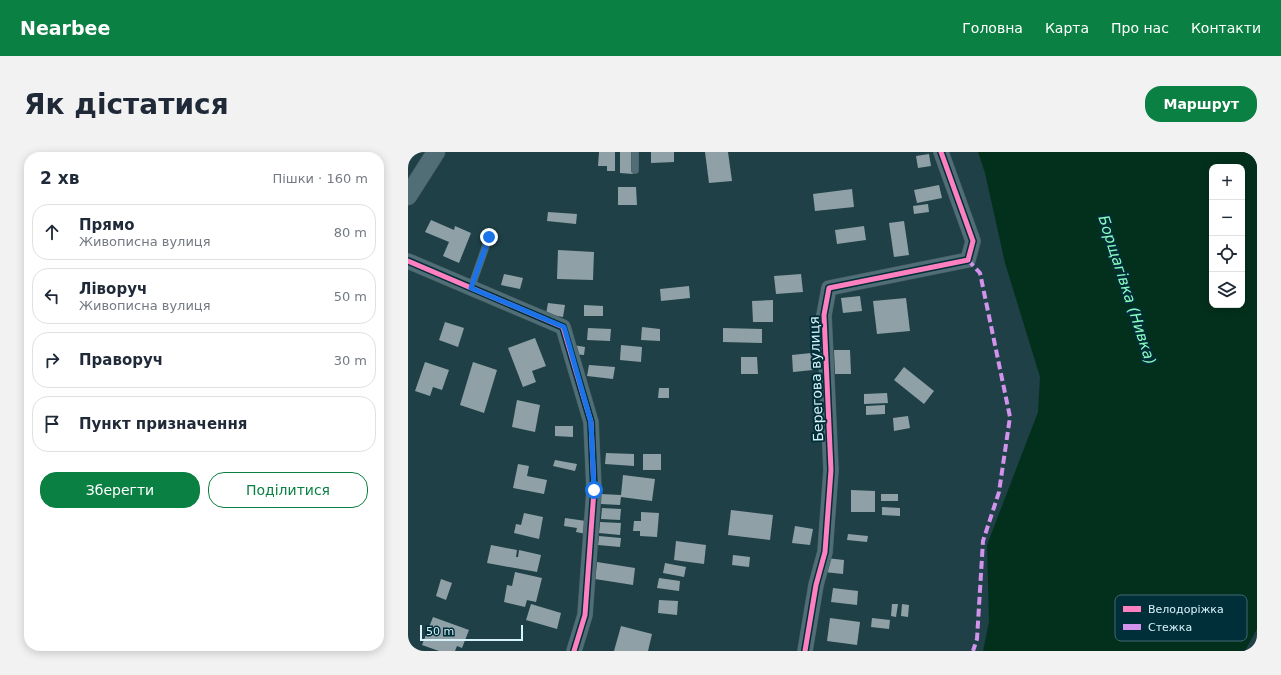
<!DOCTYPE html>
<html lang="uk">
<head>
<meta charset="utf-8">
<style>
  :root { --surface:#fff; --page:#f2f2f3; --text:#1f2937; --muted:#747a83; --line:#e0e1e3; --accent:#0b8043 }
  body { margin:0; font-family:"DejaVu Sans",sans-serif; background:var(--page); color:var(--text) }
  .controls { position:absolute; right:12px; top:12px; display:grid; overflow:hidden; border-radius:8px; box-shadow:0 2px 10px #0003 }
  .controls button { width:36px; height:36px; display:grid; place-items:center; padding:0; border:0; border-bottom:1px solid var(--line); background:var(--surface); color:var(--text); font:20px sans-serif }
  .scale { position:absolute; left:12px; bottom:10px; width:103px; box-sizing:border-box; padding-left:4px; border:2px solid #d8f3fb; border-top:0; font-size:11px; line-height:14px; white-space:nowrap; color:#d8f3fb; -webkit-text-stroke:3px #002e39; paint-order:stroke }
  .stop { position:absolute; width:12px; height:12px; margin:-9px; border:3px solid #1a73e8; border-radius:50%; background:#fff }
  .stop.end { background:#1a73e8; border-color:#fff; box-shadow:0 1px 4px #0008 }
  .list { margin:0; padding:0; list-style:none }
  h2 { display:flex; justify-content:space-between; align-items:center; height:52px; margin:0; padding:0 16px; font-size:17px }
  h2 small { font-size:13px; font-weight:400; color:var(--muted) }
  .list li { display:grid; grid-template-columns:26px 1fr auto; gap:12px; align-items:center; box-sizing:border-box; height:56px; margin:0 8px 8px; padding:0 8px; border:1px solid var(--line); border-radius:16px }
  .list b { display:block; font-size:15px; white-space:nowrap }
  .list p { margin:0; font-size:13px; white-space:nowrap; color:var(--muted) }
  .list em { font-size:13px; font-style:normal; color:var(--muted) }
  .actions { display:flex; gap:8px; padding:12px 16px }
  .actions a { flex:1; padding:9px 0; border:1px solid var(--accent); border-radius:16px; text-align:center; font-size:14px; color:var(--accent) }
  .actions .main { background:var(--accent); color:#fff }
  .icon { flex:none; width:22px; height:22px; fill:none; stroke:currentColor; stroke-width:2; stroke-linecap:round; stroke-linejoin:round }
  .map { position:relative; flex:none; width:849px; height:499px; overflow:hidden; border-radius:16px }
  header { display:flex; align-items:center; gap:24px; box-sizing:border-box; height:56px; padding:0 20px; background:var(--accent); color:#fff }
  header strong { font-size:19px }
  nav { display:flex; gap:22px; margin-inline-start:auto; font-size:14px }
  .intro { display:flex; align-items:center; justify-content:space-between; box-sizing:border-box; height:96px; padding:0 24px }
  h1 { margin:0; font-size:28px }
  .button { padding:10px 18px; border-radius:16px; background:var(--accent); color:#fff; font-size:14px; font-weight:700 }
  main { display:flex; gap:24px; padding:0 24px }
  aside { flex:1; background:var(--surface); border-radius:16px; box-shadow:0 2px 10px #0003 }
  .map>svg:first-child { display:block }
  .water { fill:#03301c; fill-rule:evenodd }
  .building { fill:#8fa1a6 }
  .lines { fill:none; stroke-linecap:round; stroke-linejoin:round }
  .service-casing { stroke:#455c61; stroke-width:8 }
  .minor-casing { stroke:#455c61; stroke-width:16 }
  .tertiary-casing { stroke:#455c61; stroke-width:19 }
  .service { stroke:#516e76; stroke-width:7 }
  .minor { stroke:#516e76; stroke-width:15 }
  .tertiary { stroke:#516e76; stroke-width:18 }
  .quiet { stroke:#d193ec; stroke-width:4; stroke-dasharray:8 4; stroke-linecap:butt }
  .cycleway-casing { stroke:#002e39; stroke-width:8 }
  .cycleway { stroke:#ff80c0; stroke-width:5 }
  .route { stroke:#1a73e8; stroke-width:5 }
  .labels { text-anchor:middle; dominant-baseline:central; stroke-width:4; stroke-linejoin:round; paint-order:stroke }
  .street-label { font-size:14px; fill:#d8f3fb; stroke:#002e39 }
  .water-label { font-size:15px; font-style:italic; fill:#89fcbc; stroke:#002e39 }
  .key { fill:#002e39; stroke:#416973; stroke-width:1 }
  .key-label { font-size:11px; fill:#d8f3fb }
</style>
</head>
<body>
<header>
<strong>Nearbee</strong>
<nav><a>Головна</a><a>Карта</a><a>Про нас</a><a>Контакти</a></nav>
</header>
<div class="intro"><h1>Як дістатися</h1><a class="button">Маршрут</a></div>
<main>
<aside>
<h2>2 хв<small>Пішки · 160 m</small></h2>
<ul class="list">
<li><svg class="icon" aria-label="ahead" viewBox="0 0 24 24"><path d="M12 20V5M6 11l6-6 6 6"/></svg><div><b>Прямо</b><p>Живописна вулиця</p></div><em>80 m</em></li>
<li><svg class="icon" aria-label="left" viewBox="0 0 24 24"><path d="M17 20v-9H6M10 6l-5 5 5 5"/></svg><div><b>Ліворуч</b><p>Живописна вулиця</p></div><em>50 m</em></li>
<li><svg class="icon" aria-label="right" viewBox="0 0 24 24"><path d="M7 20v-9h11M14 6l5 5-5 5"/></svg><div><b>Праворуч</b></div><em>30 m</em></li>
<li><svg class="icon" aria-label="arrive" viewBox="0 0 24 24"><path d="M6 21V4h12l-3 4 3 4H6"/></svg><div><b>Пункт призначення</b></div></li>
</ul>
<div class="actions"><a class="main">Зберегти</a><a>Поділитися</a></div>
</aside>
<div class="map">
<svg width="849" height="499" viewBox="0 0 849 499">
  <rect width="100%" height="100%" fill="#1f4047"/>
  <path class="water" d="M570,0h279v477l-12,22h-262l6,-29 -2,-77 51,-133 2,-35 -35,-114 -20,-90zM804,15h30v138h-30z"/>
  <g class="building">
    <path d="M191,0h16v19h-8v-5h-9z"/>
    <path d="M212,0h13v22l-13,-1z"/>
    <path d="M243,0h23v10l-23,1z"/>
    <path d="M297,0h23l4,29 -23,2z"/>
    <path d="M521,2l2,12 -13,2 -2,-12z"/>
    <path d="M531,33l3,13 -25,5 -3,-13z"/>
    <path d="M210,35h18l1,18h-19z"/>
    <path d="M444,37l2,18 -39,4 -2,-17z"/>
    <path d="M520,52l1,8 -15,2 -1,-8z"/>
    <path d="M140,60l29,2 -1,10 -29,-3z"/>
    <path d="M23,68l23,10 1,-4 16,7 -12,30 -16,-7 6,-14 -24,-10z"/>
    <path d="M496,69l5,34 -15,2 -5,-34z"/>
    <path d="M456,74l2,14 -29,4 -2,-14z"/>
    <path d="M150,98l36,2 -1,28 -36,-1z"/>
    <path d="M96,122l19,4 -3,11 -19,-4z"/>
    <path d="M393,122l2,18 -27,2 -2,-18z"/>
    <path d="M281,134l1,12 -29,3 -1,-12z"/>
    <path d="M452,144l2,15 -19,2 -2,-15z"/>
    <path d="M498,146l4,33 -33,3 -4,-33z"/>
    <path d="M365,148v22h-20l-1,-21z"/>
    <path d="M140,151l17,2 -2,12 -17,-3z"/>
    <path d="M176,153l19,1v10h-19z"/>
    <path d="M37,170l19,6 -6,19 -19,-7z"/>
    <path d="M234,175l18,2v12l-19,-1z"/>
    <path d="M180,176l23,1 -1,12 -23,-1z"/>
    <path d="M315,176l39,1v14l-39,-1z"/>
    <path d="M127,186l11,28 -14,5 4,11 -13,5 -15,-39z"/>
    <path d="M165,193l12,2 -1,8 -12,-1z"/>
    <path d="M213,193l21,2 -1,15 -21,-2z"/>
    <path d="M426,198h16l1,24h-16z"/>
    <path d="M403,201l2,17 -20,2 -1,-17z"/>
    <path d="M333,205h16l1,17h-17z"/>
    <path d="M17,210l24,8 -7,20 -9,-3 -3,9 -15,-5z"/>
    <path d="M65,210l24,8 -13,43 -24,-8z"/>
    <path d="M181,213l26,2 -2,12 -26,-3z"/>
    <path d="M496,215l30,24 -10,13 -30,-24z"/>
    <path d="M251,236h10v10h-11z"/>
    <path d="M479,241l1,10 -24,1v-10z"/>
    <path d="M109,248l23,5 -5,27 -23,-5z"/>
    <path d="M477,253v9l-19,1v-9z"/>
    <path d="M500,264l2,12 -16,3 -1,-13z"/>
    <path d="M147,274h18v11l-18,-1z"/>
    <path d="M198,301l28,1v12l-29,-2z"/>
    <rect x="235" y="302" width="18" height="16"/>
    <path d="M147,308l22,4 -2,7 -22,-5z"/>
    <path d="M110,312l11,2 -2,10 20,4 -3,14 -31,-6z"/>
    <path d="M215,323l32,4 -3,22 -31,-4 -1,8 -19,-1v-10l20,1z"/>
    <path d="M443,338l24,1v21h-24z"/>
    <rect x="473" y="342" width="17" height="7"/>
    <path d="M474,355l18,1v8l-18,-1z"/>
    <path d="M194,356l19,1 -1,11 -19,-1z"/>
    <path d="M323,358l42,5 -3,25 -42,-5z"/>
    <path d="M233,360l18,1 -2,24 -17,-1v-5h-7l1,-10h7z"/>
    <path d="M116,361l19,4 -4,22 -25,-6 2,-9 5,1z"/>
    <path d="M157,366l28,4 -2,13 -15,-3 1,-4 -13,-2z"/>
    <path d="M192,370l21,1 -1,12 -21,-2z"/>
    <path d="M387,374l18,3 -3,16 -18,-2z"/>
    <path d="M440,382l20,2 -1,6 -20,-2z"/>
    <path d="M191,384l22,2 -1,9 -22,-2z"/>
    <path d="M268,389l30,4 -2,19 -30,-4z"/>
    <path d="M83,393l26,5 -1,7h2l1,-7 22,5 -4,17 -50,-9z"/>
    <path d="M325,403l17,2 -1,10 -17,-2z"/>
    <path d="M418,406l18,2 -1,14 -19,-2z"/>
    <path d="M189,410l38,6 -2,17 -38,-6z"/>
    <path d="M257,411l21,4 -2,10 -21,-4z"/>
    <path d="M107,420l27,6 -6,24 -9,-2 -2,7 -21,-5 3,-17 5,1z"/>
    <path d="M251,426l21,3 -1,10 -22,-3z"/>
    <path d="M33,427l11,4 -6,17 -10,-4z"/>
    <path d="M425,436l25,3 -1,14 -26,-3z"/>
    <path d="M251,448l19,1 -1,14 -19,-2z"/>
    <path d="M123,452l30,9 -4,16 -31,-9z"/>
    <path d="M484,452h6l-2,13 -5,-1z"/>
    <path d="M494,452l7,1 -1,12 -7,-1z"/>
    <path d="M25,465l36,13 -7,18 -5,-2 -2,5h-16l-17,-6z"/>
    <path d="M422,466l30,4 -3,23 -30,-4z"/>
    <path d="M464,466l18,2 -1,9 -18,-2z"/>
    <path d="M213,474l31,8 -4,17h-34z"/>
  </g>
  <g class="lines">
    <g class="service-casing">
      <g id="service">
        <path d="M227,0v18"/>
        <path d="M63,136l18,-51"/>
      </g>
    </g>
    <g class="minor-casing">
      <g id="minor">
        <path d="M0,109l155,66 28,95 3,68 -9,125 -11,36"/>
        <path d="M397,499l11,-66 9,-33 6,-82 -7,-155 5,-27 139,-28 5,-19 -32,-89"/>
      </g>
    </g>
    <g class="tertiary-casing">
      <path id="tertiary" d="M0,44l28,-44"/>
    </g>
    <use href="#service" class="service"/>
    <use href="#minor" class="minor"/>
    <use href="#tertiary" class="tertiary"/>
    <path class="quiet" d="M560,108l12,13 30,144 -11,75 -16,49 -6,98 -4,12"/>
    <g class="cycleway-casing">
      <g id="cycleway">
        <path d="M0,109l155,66 28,95 3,68 -9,125 -11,36"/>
        <path d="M397,499l11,-66 9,-33 6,-82 -7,-155 5,-27 139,-28 5,-19 -32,-89"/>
      </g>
    </g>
    <use href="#cycleway" class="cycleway"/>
  </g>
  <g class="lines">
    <path class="route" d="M81,85l-18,51 93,39 27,95 3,68"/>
  </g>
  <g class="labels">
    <g class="street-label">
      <text transform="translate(408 227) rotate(-92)">Берегова вулиця</text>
    </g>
    <g class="water-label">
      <text transform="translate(719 138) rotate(72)">Борщагівка (Нивка)</text>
    </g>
  </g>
  <rect x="707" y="443" width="132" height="46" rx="6" class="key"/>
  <rect x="715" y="454" width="18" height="6" fill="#ff80c0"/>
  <rect x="715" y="472" width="18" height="6" fill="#d193ec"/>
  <g class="key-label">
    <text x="740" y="461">Велодоріжка</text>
    <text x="740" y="479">Стежка</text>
  </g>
</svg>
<div class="controls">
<button>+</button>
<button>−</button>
<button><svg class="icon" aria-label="locate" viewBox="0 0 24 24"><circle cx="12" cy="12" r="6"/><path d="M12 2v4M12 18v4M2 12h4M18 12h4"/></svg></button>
<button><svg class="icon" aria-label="layers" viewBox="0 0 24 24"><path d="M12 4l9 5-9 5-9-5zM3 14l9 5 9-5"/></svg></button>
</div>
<div class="scale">50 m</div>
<div class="stop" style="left:186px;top:338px"></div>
<div class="stop end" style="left:81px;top:85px"></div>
</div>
</main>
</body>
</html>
